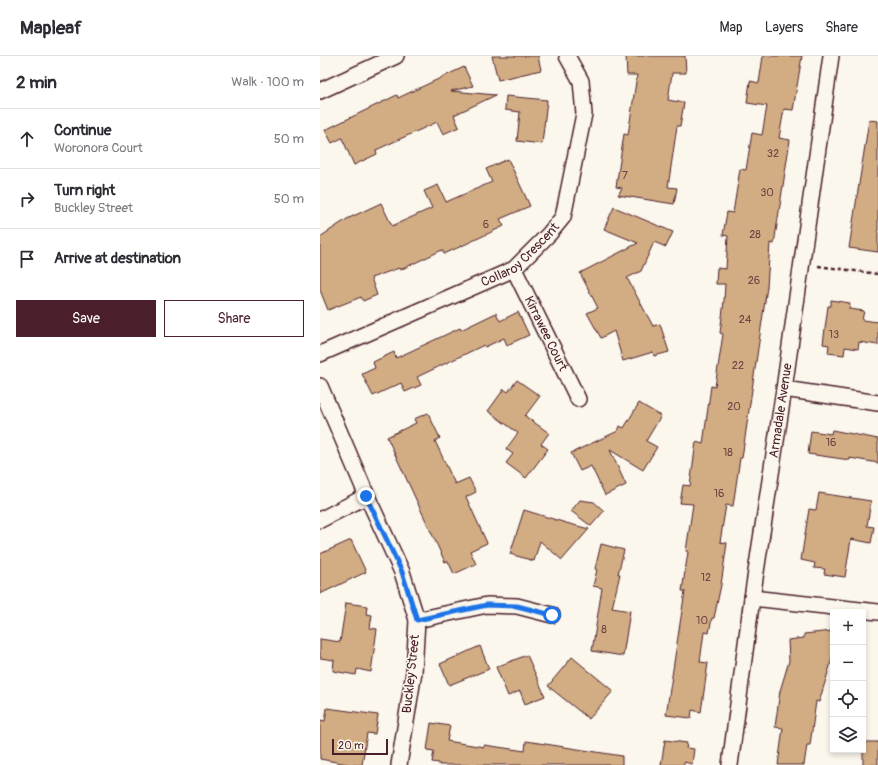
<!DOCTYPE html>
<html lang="en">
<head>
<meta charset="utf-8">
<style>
  :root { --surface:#fff; --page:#f2f2f3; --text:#2b2b33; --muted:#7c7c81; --line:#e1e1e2; --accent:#4a1f2b }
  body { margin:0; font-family:Pangolin,sans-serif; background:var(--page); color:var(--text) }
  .controls { position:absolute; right:12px; bottom:12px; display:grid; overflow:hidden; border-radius:0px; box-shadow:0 2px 6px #0003 }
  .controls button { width:36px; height:36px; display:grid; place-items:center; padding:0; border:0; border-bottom:1px solid var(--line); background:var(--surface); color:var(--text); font:20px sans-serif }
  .scale { position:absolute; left:12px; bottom:10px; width:56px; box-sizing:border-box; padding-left:4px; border:2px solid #4a1f2b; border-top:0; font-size:11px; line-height:14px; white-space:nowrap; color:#4a1f2b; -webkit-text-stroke:3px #fbf7ec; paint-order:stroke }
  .stop { position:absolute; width:12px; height:12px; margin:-9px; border:3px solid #1a73e8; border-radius:50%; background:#fff }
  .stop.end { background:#1a73e8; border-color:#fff; box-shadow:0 1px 4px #0008 }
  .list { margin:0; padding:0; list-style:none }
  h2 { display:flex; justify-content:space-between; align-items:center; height:52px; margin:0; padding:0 16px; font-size:17px }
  h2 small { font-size:13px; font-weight:400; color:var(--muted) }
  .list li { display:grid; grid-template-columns:26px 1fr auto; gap:12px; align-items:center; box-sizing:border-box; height:60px; padding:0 16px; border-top:1px solid var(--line) }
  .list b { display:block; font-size:15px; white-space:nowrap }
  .list p { margin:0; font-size:13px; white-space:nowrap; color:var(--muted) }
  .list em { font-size:13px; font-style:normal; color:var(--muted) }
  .actions { display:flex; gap:8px; padding:12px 16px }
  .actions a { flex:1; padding:9px 0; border:1px solid var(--accent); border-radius:0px; text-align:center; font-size:14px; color:var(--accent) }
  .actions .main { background:var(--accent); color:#fff }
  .icon { flex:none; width:22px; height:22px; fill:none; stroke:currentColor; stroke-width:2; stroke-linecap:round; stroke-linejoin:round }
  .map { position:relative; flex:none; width:558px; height:709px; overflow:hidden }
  header { display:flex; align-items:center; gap:24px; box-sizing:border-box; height:56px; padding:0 20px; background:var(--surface); border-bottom:1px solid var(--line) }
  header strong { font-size:19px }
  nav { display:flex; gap:22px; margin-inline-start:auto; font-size:14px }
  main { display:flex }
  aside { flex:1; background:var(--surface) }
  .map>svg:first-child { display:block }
  .building { fill:#d2ad84; stroke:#4a1f2b }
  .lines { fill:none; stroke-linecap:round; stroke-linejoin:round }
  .minor-casing { stroke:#4a1f2b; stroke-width:18 }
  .path { stroke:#4a1f2b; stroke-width:2.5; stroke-dasharray:4 3; stroke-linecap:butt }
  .minor { stroke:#fbf7ec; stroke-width:15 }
  .route { stroke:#1a73e8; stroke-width:5 }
  .labels { text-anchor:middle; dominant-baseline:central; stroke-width:3; stroke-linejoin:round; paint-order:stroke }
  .number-label { font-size:11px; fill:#6c4241 }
  .street-label { font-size:13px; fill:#4a1f2b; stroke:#fbf7ec }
</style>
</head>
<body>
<header>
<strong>Mapleaf</strong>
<nav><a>Map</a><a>Layers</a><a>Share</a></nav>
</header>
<main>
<aside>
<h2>2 min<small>Walk · 100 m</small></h2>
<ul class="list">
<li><svg class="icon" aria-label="ahead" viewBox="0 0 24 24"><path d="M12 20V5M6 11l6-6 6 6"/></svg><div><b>Continue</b><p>Woronora Court</p></div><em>50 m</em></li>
<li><svg class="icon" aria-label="right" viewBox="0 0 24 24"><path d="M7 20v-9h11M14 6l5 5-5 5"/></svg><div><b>Turn right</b><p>Buckley Street</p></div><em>50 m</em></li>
<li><svg class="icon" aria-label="arrive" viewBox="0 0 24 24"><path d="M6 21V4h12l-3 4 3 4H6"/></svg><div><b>Arrive at destination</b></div></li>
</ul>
<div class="actions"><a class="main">Save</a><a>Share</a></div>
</aside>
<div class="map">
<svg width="558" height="709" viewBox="0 0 558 709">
  <rect width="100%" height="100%" fill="#fbf7ec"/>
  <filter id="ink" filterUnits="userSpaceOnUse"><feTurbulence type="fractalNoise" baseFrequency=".025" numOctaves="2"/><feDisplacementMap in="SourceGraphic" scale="8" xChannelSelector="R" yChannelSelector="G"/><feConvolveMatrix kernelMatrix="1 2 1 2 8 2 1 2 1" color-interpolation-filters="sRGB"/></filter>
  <g filter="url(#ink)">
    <g class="building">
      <path d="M172,0h46l3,14 -43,10z"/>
      <path d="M306,0h59l1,17h-14l-4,27 16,3 -4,23h-3l-9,61 9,1 -3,16 -56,-9 4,-7 -6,-1 8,-53 4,1 9,-60h-10z"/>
      <path d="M443,0h39l-9,54 -9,-1 -5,29 11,2 -16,104 -4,-1 -3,44 -25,171h-2l-7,48 -7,-1 -6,37 7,1 -6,42 -7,33h-2l-3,15 -5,-1 -4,30 8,1 -7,49 -9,-2 -1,8 -25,-3 19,-124h-3l6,-39 -2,-1 7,-47 -13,-1 3,-18 7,1 6,-44 7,2 8,-58 4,1 8,-53 -3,-1 4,-32 1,-17h-9l1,-16 9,1 2,-33 -5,-1 4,-23 6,1 7,-44 6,1 6,-37 10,2 5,-29 -20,-3 3,-22 9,2z"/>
      <path d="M144,11l9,19 -22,5 45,4 -42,20 5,12 -16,7 -6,-12 -61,28 1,4 -23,11 -12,-27 -10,5 -7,-13 72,-35 1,3z"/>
      <path d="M186,40l41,4 -5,44 -25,-3 3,-29 -15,-2z"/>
      <path d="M549,64l9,1v131l-29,-4z"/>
      <path d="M188,103l22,47 -30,13 4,7 -38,18 -22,10 -2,-4 -42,20 -1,-2 -28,10 6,17 -14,6 -2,-4 -33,13 -8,-20v-53l27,-18 34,-16 11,23 40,-18 -8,-17 14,-6 8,17 46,-20 -6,-13z"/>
      <path d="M294,151l59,25 -7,15 -12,-5 -13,29 -14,7 26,48 7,-2 9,28 -15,4 -1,-4 -30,9 -9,-30 -13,7 -14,-25 11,-5 -18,-35 58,-30 -34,-14z"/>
      <path d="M511,244l19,3 -1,6 15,2 -2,9 16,2v23l-19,-3 -1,7 -13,-2 -1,8 -16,-2 1,-8 -6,-1 5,-38h3z"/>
      <path d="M198,256l11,23 -22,10 -3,-7 -19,9 -1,-2 -67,32 4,8 -16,7 -4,-9 -28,13 -11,-22 13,-6 -2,-6 21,-10 2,6 64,-30 1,2 35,-17 4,8z"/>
      <path d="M197,324l23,16 -15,20 24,17 -8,11 7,5 -22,29 -20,-15 7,-9 -7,-5 12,-16 -30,-22 16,-22 4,3z"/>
      <path d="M319,347l22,13 -15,25 11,6 -14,23 -33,-20 16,35 -21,10 -14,-29 -11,5 -9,-18 47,-22 2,-5 4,2z"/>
      <path d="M108,357l12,25 -5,3 20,43 14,-6 7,14 -10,5 21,46 -17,8 6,13 -22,10 -6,-13 -3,1 -58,-125 29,-14 -2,-4z"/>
      <path d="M512,374l46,9v24l-28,-5v2l-42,-6 3,-23 20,3z"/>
      <path d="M499,437l52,8 -4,25 7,1 -3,16 -20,-4 -6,38 -21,-3 1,-5 -11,-1 1,-5 -14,-3 8,-51 7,1z"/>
      <path d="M260,444l14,2 10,9 -13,15 -20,-15z"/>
      <path d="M204,454l42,13 23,6 -27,31 -22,-19 -6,20 -24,-7z"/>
      <path d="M31,484l15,32 -46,22v-40z"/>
      <path d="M281,488l23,6 -6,24h2l-8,34 18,3 -7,45 -31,-5 10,-63 -9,-2 4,-16 -2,-1z"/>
      <path d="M26,547l21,3 -1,8 6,1 -2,13 7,1 -6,43 -14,-3 -1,6 -23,-4 1,-11 -14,-2v-19l20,3z"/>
      <path d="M512,575l1,25 -14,46 -3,-1 -6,44h-3l-3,20h-26l5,-37 -8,-1 5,-36 9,-30 -1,-21 16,-2v-4z"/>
      <path d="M160,590l9,23 -40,16 -9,-21z"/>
      <path d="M207,599l18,41 -20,8 -5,-13 -12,5 -12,-29z"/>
      <path d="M252,601l41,34 -24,28 -41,-33z"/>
      <path d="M7,652l51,7 -3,19 -8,-1 -5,32h-9l-33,-6v-39l5,1z"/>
      <path d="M111,667l19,3 -3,15 37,6v-2l41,6 1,-10 96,15v9h-183v-2l-7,-1 2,-11 -7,-1z"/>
      <path d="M345,684l22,3 -1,5 8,1 -2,15 -8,-2v3h-23z"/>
      <rect x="543" y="686" width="15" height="23"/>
    </g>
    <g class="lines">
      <g class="minor-casing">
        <g id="minor">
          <path d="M0,35l76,-35"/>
          <path id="s1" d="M194,213l64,130"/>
          <path id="s2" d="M0,298l194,-85 35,-35 14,-17 21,-103 -3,-33 -14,-25"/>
          <path d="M0,330l47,110 35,76 15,48 -3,52 -15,93"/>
          <path d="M464,333l94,14"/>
          <path d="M0,464l47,-24"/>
          <path d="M432,542l126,14"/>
          <path d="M97,564l70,-15 30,1 35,9"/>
          <path id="s3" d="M410,709l22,-167 32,-209 47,-333"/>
        </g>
      </g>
      <path class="path" d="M498,210l60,8"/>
      <use href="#minor" class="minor"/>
    </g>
  </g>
  <g class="lines" filter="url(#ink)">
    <path class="route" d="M46,440l36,76 15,48 70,-15 30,1 35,9"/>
  </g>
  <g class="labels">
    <g class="number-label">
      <text x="453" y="97">32</text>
      <text x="305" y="119">7</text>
      <text x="447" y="136">30</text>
      <text x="166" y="168">6</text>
      <text x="435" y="178">28</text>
      <text x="434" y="224">26</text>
      <text x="425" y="263">24</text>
      <text x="514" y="278">13</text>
      <text x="418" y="309">22</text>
      <text x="414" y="350">20</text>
      <text x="511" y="386">16</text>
      <text x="408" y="396">18</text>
      <text x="399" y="437">16</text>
      <text x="386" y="521">12</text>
      <text x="382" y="564">10</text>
      <text x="284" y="573">8</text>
    </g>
    <g class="street-label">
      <text stroke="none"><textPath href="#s2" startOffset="225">Collaroy Crescent</textPath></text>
      <text stroke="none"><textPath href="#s1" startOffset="72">Kirrawee Court</textPath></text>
      <text stroke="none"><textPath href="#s3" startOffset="358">Armadale Avenue</textPath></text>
      <text transform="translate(91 618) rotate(-84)">Buckley Street</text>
    </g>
  </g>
</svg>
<div class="controls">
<button>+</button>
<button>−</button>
<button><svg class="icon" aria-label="locate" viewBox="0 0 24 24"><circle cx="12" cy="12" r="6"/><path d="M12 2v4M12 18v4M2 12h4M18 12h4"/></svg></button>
<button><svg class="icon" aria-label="layers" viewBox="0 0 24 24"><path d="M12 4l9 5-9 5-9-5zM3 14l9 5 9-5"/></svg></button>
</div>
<div class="scale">20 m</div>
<div class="stop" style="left:232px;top:559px"></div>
<div class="stop end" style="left:46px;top:440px"></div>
</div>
</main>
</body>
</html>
